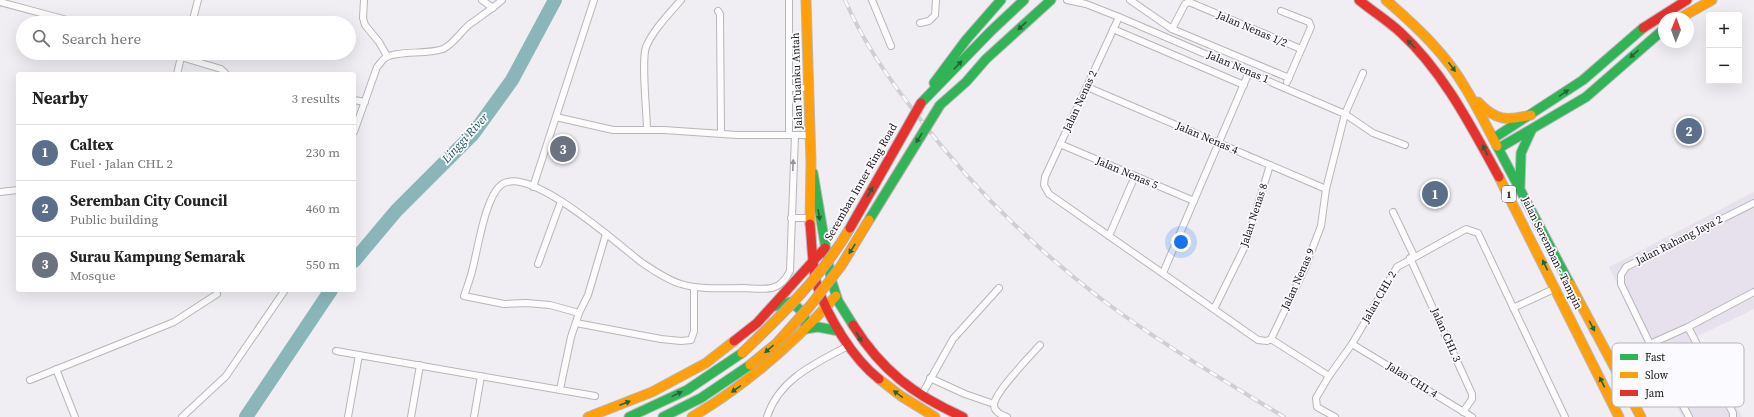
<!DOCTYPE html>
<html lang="en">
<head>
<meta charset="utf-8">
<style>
  :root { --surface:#fff; --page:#f2f2f2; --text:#222; --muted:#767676; --line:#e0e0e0; --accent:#615f63 }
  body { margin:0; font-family:"Source Serif 4",serif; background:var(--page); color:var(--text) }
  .controls { position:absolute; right:12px; top:12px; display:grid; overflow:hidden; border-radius:4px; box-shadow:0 4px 16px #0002 }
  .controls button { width:36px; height:36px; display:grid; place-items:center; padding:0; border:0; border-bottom:1px solid var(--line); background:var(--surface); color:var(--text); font:20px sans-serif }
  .compass { position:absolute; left:1658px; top:12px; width:36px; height:36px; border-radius:50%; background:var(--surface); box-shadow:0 4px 16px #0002; rotate:1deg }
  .you { position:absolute; left:1181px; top:242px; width:14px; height:14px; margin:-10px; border:3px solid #fff; border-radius:50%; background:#1a73e8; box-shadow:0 0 0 6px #1a73e833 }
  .badge { display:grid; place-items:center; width:26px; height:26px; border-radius:50%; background:var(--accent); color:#fff; font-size:13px; font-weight:700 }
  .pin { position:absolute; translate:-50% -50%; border:2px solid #fff; box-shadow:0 1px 4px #0006 }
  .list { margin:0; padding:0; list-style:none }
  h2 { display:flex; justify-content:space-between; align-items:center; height:52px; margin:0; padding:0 16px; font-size:17px }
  h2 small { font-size:13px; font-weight:400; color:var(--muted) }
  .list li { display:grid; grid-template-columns:26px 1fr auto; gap:12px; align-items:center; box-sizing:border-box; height:56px; padding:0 16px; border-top:1px solid var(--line) }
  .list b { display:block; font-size:15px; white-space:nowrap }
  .list p { margin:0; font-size:13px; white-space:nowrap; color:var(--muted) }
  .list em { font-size:13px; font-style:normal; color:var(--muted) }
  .icon { flex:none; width:22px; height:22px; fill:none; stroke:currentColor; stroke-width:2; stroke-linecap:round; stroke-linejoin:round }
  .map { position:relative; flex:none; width:1754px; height:417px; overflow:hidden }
  .search { position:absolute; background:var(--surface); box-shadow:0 4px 16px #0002; left:16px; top:16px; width:340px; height:44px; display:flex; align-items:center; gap:10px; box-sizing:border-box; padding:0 14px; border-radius:22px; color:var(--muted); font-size:15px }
  .panel { position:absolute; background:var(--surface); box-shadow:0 4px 16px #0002; left:16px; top:72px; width:340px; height:220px; border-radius:4px }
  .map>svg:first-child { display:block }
  .built { fill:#e6e1ed }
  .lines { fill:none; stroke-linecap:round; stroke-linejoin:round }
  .river { stroke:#8ab6b9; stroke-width:14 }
  .street-casing { stroke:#b8b6ba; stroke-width:8 }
  .fast-casing { stroke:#b8b6ba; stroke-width:11 }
  .slow-casing { stroke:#b8b6ba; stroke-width:11 }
  .jam-casing { stroke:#b8b6ba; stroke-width:11 }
  .street { stroke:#fdfcfd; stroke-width:6 }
  .fast { stroke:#30b455; stroke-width:9 }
  .slow { stroke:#ff9f0a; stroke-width:9 }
  .jam { stroke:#e5322d; stroke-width:9 }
  .rail-casing { stroke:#d0cfd0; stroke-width:4 }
  .rail { stroke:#fbfafe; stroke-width:2.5; stroke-dasharray:8; stroke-linecap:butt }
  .fast-bridge-casing { stroke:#b5a8ad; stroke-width:11; stroke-linecap:butt }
  .slow-bridge-casing { stroke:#b5a8ad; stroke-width:11; stroke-linecap:butt }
  .jam-bridge-casing { stroke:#b5a8ad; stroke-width:11; stroke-linecap:butt }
  .fast-bridge { stroke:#30b455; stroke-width:9 }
  .slow-bridge { stroke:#ff9f0a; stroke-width:9 }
  .jam-bridge { stroke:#e5322d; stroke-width:9 }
  .oneway { fill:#226436 }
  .oneway2 { fill:#949395 }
  .labels { text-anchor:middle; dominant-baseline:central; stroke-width:3.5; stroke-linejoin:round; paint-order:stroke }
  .shield { fill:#fbfafe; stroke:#59585c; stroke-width:1 }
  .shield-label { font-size:10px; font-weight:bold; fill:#141316 }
  .street-label { font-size:11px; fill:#141316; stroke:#fbfafe }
  .water-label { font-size:12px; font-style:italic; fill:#21595a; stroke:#fbfafe }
  .key { fill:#fbfafe; stroke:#b6b5b8; stroke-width:1 }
  .key-label { font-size:11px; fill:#141316 }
</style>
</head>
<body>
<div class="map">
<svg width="1754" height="417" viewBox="0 0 1754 417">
  <rect width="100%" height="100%" fill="#f0edf3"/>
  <path class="built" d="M1754,192v117l-58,28 46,80h-59l-14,-22 -60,-128z"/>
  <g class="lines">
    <g class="river">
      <path d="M354,261l42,-50 77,-77 39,-54 43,-80"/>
      <path d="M246,417l85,-127"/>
    </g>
    <g class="street-casing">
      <g id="street">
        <path d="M364,0l-1,18 2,7 14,17 8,14"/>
        <path d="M482,0l11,8"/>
        <path d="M872,0l19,46"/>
        <path d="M1067,0l19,4 33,13 226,97 28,19 32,12"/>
        <path d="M1130,0l42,29 117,49"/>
        <path d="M0,2l78,21"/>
        <path d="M718,11l2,3 1,119"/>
        <path d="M1281,11l28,11 2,5 -24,55"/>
        <path d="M1119,17l-74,160 -1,8 5,9 209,146 9,1 4,-2 34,-71 16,-42 5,-37 19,-75 18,-41"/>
        <path d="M192,23l6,-23"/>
        <path d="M920,23l9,-2 6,-6 1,-15"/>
        <path d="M1113,29l131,56"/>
        <path d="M1172,29l13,-25 4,-2 112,47"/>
        <path d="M183,53l-2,4 40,12 5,5"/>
        <path d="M177,74l4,-17"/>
        <path d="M1087,87l239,102"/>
        <path d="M789,88h20"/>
        <path d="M354,100l11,2"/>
        <path d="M556,117l57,13h51l73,5h73"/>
        <path d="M647,130c0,-17 -6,-70 -1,-83 7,-17 23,-33 35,-47"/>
        <path d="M354,132l23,-65c3,-3 5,-7 8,-9 12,-8 41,-3 58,-9 11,-5 17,-17 27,-25 11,-8 22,-15 32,-24"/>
        <path d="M789,135v-135"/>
        <path d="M1060,144l134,57"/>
        <path d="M533,187l61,-187"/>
        <path d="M0,192l18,-2"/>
        <path d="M1393,212l21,44"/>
        <path d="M791,218h18"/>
        <path d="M1109,236l26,-60"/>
        <path d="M1410,258l62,136v5l-9,13"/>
        <path d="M538,264l23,-63"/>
        <path d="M1163,273l86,-201"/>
        <path d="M1513,308l43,-20"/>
        <path d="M1214,309l32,-65 24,-79"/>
        <path d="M579,313l-29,-8 -24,-2 -22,1 -40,-8c3,-9 7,-19 9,-29 5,-19 12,-69 28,-82 27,-22 118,60 140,77 12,8 26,18 40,22 19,6 43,4 63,4 22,1 35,5 46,-17l5,-136"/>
        <path d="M576,323l85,16 20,2 10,-1 3,-9v-44"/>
        <path d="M1688,327l45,86v4"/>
        <path d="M1271,339l58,37"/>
        <path d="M1352,344l120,73"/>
        <path d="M1650,344l38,-17 66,-35"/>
        <path d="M336,351l259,45"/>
        <path d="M56,369l19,48"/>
        <path d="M930,378l35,16 29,10"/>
        <path d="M30,380l144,-58 43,-28"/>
        <path d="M560,389l11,-52 8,-24 9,-18 18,-61"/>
        <path d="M921,396l32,-57 46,-51"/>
        <path d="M182,417l44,-41 59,-86"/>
        <path d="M348,417l11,-62"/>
        <path d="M411,417l9,-52"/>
        <path d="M474,417l7,-41"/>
        <path d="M767,417c12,-38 49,-54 81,-71"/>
        <path d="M1007,417c-6,-2 -13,-6 -13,-12 0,-12 37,-50 46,-60"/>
        <path d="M1335,417l-18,-10 -1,-9 13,-22 23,-32 45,-77 69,-38 12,4 87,184"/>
        <path d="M1689,417l-39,-73 -29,-60v-9l5,-8 128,-64"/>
      </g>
    </g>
    <g class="fast-casing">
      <g id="fast">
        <path d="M934,83l32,-43 35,-40"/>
        <path d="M921,103l70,-72 33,-31"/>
        <path d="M940,105l26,-23 20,-23 65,-59"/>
        <path d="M1494,138l89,-58 60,-52"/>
        <path d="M1497,146l73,138"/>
        <path d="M1499,148l87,-51 78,-68"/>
        <path d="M813,173l18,106 7,22 15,24"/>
        <path d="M1520,186l1,-33 10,-22"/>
        <path d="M772,307l18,-5c11,7 17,13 15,27l13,-2 21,4"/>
        <path d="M629,417l58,-27 55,-37"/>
        <path d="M663,417l38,-19 49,-33"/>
      </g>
    </g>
    <g class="slow-casing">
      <g id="slow">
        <path d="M806,0l5,162 -1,62"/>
        <path d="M1386,0c30,26 60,54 80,89 11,18 21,38 31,57"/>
        <path d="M1680,18l32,-18"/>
        <path d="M1478,102c18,19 29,19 53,13"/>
        <path d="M1499,177l120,240"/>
        <path d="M1570,284l71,133"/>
        <path d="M879,379l22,17 34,21"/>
        <path d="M588,417l64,-25 54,-29 28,-22"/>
        <path d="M692,417c56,-33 101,-73 144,-121"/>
      </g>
    </g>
    <g class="jam-casing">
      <g id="jam">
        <path d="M1359,0c13,11 28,20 41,32 43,39 71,94 99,145"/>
        <path d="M1643,28l44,-28"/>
        <path d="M810,224c2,17 2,45 7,61 10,31 36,74 62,94"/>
        <path d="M853,325c29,46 61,70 110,92"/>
        <path d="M734,341l23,-18 68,-75"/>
      </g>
    </g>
    <use href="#street" class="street"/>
    <use href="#fast" class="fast"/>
    <use href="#slow" class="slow"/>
    <use href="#jam" class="jam"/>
    <g class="rail-casing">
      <path id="rail" d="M845,0c18,42 44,79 72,115 52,69 114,130 183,183 58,44 122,81 184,119"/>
    </g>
    <use href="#rail" class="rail"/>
    <g class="fast-bridge-casing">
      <path id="fast-bridge" d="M869,220l71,-115"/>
    </g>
    <g class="slow-bridge-casing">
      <g id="slow-bridge">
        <path d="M742,353c39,-37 81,-78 108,-125"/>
        <path d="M750,365l27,-22 33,-37 31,-40 28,-46"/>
      </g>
    </g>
    <g class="jam-bridge-casing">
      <path id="jam-bridge" d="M850,228l71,-125"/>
    </g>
    <use href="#fast-bridge" class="fast-bridge"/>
    <use href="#slow-bridge" class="slow-bridge"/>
    <use href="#jam-bridge" class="jam-bridge"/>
  </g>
  <defs><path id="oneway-solid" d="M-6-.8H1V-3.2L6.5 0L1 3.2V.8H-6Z"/></defs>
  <g class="oneway">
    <use href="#oneway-solid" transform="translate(1022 26) rotate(137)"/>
    <use href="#oneway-solid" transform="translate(1411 44) rotate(-134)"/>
    <use href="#oneway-solid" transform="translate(1634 54) rotate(139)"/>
    <use href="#oneway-solid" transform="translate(958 65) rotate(-46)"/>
    <use href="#oneway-solid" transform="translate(1452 67) rotate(53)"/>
    <use href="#oneway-solid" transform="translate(1564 93) rotate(-34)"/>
    <use href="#oneway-solid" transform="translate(919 138) rotate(122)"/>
    <use href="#oneway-solid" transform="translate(1485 150) rotate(-118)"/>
    <use href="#oneway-solid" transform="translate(870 192) rotate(-60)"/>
    <use href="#oneway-solid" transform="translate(819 215) rotate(81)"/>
    <use href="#oneway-solid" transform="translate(852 249) rotate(123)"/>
    <use href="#oneway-solid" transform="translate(1545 265) rotate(-116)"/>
    <use href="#oneway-solid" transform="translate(1592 326) rotate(62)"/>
    <use href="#oneway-solid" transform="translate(859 337) rotate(59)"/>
    <use href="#oneway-solid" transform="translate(769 349) rotate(140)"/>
    <use href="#oneway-solid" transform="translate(1602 382) rotate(-116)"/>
    <use href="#oneway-solid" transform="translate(736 389) rotate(145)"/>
    <use href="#oneway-solid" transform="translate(677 394) rotate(-26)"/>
    <use href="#oneway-solid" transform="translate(898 394) rotate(-144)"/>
    <use href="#oneway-solid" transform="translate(625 403) rotate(-21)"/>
  </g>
  <use class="oneway2" href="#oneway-solid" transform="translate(793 165) rotate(-88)"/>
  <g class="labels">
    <rect class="shield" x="1502" y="186" width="14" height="16" rx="3"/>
    <g class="shield-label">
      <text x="1509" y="194">1</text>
    </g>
    <g class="street-label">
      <text transform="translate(1252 29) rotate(23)">Jalan Nenas 1/2</text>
      <text transform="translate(1238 67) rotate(23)">Jalan Nenas 1</text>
      <text transform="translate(797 81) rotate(-92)">Jalan Tuanku Antah</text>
      <text transform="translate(1080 101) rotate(-65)">Jalan Nenas 2</text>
      <text transform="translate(1207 138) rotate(23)">Jalan Nenas 4</text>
      <text transform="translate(1127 173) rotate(23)">Jalan Nenas 5</text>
      <text transform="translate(861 182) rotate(-60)">Seremban Inner Ring Road</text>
      <text transform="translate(1254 215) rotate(-72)">Jalan Nenas 8</text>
      <text transform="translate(1679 240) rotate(-27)">Jalan Rahang Jaya 2</text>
      <text transform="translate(1552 253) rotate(64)">Jalan Seremban - Tampin</text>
      <text transform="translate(1298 279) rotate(-66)">Jalan Nenas 9</text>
      <text transform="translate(1379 297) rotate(-60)">Jalan CHL 2</text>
      <text transform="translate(1446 335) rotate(66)">Jalan CHL 3</text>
      <text transform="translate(1412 380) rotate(32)">Jalan CHL 4</text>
    </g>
    <g class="water-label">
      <text transform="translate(465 138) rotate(-48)">Linggi River</text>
    </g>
  </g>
  <rect x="1612" y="343" width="132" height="64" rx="6" class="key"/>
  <rect x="1620" y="354" width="18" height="6" fill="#30b455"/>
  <rect x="1620" y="372" width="18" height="6" fill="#ff9f0a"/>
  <rect x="1620" y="390" width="18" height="6" fill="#e5322d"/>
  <g class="key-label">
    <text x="1645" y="361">Fast</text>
    <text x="1645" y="379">Slow</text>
    <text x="1645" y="397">Jam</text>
  </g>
</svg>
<div class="controls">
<button>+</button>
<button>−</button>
</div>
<svg class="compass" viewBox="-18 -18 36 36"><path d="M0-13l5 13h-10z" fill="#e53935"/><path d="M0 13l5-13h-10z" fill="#767676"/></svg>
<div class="you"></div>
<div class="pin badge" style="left:1435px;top:194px;background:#5c6f8a">1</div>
<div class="pin badge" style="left:1689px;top:131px;background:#5c6f8a">2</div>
<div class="pin badge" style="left:563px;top:149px;background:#6b7280">3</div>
<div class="search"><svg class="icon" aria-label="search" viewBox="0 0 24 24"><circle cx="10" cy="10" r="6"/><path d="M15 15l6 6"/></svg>Search here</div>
<section class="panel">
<h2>Nearby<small>3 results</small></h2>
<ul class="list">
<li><span class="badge" style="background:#5c6f8a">1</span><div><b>Caltex</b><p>Fuel · Jalan CHL 2</p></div><em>230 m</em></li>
<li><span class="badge" style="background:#5c6f8a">2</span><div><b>Seremban City Council</b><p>Public building</p></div><em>460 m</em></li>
<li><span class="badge" style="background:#6b7280">3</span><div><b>Surau Kampung Semarak</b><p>Mosque</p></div><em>550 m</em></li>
</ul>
</section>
</div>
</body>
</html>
